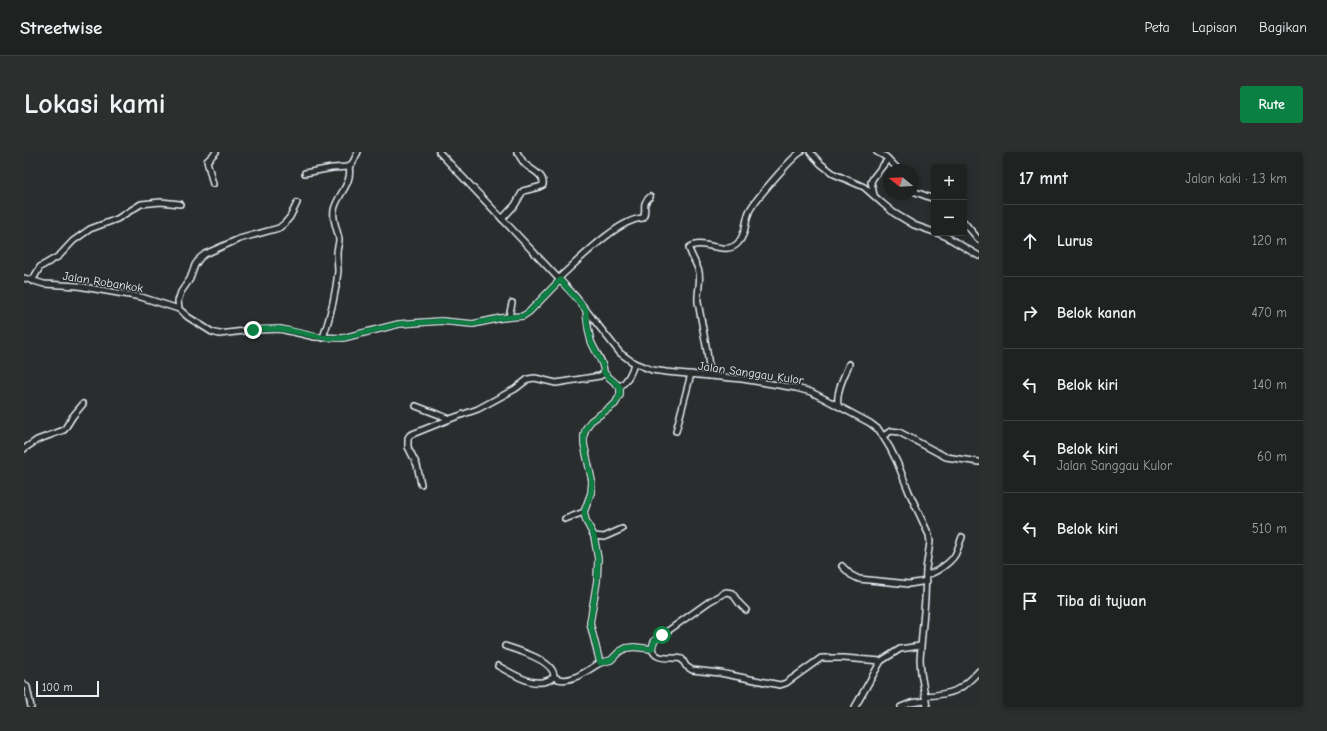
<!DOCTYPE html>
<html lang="id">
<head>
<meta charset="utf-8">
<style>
  :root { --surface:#202222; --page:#2d2f2f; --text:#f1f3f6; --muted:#a2a4a5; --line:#3d3f40; --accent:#0b8043 }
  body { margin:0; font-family:"Comic Neue",sans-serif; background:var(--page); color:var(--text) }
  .controls { position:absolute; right:12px; top:12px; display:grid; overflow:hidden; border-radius:4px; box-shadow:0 2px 6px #0003 }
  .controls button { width:36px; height:36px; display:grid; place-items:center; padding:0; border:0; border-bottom:1px solid var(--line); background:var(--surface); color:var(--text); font:20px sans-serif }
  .compass { position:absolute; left:859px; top:12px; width:36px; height:36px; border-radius:50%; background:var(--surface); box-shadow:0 2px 6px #0003; rotate:288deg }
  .scale { position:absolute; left:12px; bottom:10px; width:63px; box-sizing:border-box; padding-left:4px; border:2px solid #e8f1f8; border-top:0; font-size:11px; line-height:14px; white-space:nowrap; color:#e8f1f8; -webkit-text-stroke:3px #2a2d2e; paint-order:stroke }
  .stop { position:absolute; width:12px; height:12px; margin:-9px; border:3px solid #0b8043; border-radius:50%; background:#fff }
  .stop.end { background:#0b8043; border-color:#fff; box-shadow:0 1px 4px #0008 }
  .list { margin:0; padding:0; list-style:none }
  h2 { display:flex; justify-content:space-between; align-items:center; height:52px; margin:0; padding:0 16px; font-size:17px }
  h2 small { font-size:13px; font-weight:400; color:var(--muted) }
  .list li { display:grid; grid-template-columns:26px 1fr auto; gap:12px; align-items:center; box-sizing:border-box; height:72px; padding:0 16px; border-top:1px solid var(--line) }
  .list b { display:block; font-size:15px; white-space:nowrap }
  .list p { margin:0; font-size:13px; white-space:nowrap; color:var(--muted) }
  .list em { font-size:13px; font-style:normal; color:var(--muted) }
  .icon { flex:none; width:22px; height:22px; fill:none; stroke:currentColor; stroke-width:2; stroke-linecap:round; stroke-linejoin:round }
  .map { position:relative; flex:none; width:955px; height:555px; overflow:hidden; border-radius:4px }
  header { display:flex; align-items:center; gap:24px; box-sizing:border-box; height:56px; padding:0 20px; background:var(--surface); border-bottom:1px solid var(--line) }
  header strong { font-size:19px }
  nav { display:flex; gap:22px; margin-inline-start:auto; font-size:14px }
  .intro { display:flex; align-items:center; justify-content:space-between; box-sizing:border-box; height:96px; padding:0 24px }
  h1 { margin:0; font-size:28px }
  .button { padding:10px 18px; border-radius:4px; background:var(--accent); color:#fff; font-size:14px; font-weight:700 }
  main { display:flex; gap:24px; padding:0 24px }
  aside { flex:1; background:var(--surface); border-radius:4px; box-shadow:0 2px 6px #0003 }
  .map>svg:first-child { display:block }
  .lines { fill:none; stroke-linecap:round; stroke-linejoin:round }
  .minor-casing { stroke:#e8f1f8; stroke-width:8 }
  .minor { stroke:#2a2d2e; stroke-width:5 }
  .route { stroke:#0b8043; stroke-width:5 }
  .labels { text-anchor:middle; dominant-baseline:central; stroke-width:3; stroke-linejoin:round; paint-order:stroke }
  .street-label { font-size:12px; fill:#e8f1f8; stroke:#2a2d2e }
</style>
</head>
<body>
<header>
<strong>Streetwise</strong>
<nav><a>Peta</a><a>Lapisan</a><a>Bagikan</a></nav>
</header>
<div class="intro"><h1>Lokasi kami</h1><a class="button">Rute</a></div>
<main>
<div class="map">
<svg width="955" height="555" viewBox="0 0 955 555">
  <rect width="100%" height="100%" fill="#2a2d2e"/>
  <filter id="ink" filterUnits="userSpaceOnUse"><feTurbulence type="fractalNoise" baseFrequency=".025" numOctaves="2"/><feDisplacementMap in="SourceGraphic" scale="8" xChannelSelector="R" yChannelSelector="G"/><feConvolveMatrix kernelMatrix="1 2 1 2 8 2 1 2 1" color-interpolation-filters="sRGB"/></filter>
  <g filter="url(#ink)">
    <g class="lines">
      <g class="minor-casing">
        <g id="minor">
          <path d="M415,0l136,144 45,57 14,10 18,7 14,2 76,7 54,9 15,4 14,7 45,24 9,7 11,18 7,14 12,30 20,43 1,7 -4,27 -1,30 -5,60 1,14 6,34"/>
          <path d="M786,0l11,12 13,10 30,13 18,16 12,10 20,12 20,7"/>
          <path d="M853,0l9,5 13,13"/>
          <path d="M281,21l27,-5 17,-1"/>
          <path d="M189,32l-6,-23 9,-9"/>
          <path d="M889,39l21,8"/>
          <path d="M850,43l-3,-13 2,-4 15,-19"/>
          <path d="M478,67l13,-14 8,-14 16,-4 4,-2c2,-11 -13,-15 -19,-22 -2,-3 -5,-7 -7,-11"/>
          <path d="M940,70l15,18"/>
          <path d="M913,81l10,4 32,19"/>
          <path d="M0,126l20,6 34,2 63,11 38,12 9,8 24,15 7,2 34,-4 27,-1 35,8 28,1 56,-14 42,-3 32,3 28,-6 22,-2 6,-4 31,-32"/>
          <path d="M535,126c19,-17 59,-59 84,-60 5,-9 -3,-13 7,-21"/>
          <path d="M8,129l8,-14 19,-11 14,-15 17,-12 27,-10 24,-15 20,-2 19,2"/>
          <path d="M155,157l-1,-8 3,-9 9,-13 5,-14 5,-7 5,-4 34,-15 40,-11 6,-5 5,-6 7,-14"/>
          <path d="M562,158c1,11 2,21 5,31 4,11 13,20 13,32l16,14v8l-5,9 -24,17 -5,7 -2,7v9l8,37 -1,12 -7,19 2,9 8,15 4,23 -1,22 -7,42 10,40 11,-3 8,-8 7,-4 8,-1 18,2c4,13 20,7 30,10l4,7 6,4 28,3 60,12 6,-2 35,-25h22l38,3"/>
          <path d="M485,165l3,-14"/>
          <path d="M299,186c7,-21 13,-45 15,-67 0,-6 -1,-12 -1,-18 0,-5 2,-9 2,-13 -1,-10 -7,-19 -5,-30 3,-15 19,-27 15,-43l4,-5 5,-10"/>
          <path d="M686,224l-3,-25 -9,-49c-1,-10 3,-19 1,-30 -2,-8 -8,-16 -10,-24 12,-11 37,9 49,-5 8,-8 7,-21 11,-31 4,-10 43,-55 52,-60"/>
          <path d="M596,235c8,-7 12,-14 14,-24"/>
          <path d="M392,254l34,13 28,-10 37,-20 13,-10 7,-1 21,5 44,-7 4,-3"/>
          <path d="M814,254c-2,-15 6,-29 11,-42"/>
          <path d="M652,279l15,-57"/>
          <path d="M859,284l8,-5 8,1 47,25 33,5"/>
          <path d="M0,297l13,-9 27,-10 9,-14 10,-12"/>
          <path d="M397,332l-4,-19 -9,-18v-9l2,-3 40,-16"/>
          <path d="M541,367l19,-7"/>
          <path d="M570,384l10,1 18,-8"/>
          <path d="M818,414l9,9 8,4 50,5 18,-3"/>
          <path d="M902,423c10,-2 24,-12 29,-20 3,-6 5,-13 7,-18"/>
          <path d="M481,494c13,4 50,15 49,31"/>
          <path d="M628,497l1,-5 2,-4 55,-39 16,-9 6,1 7,10 7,7"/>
          <path d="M474,514c16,8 38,25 56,11"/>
          <path d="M530,525c15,9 33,-7 46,-14"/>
          <path d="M0,532l3,3 4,20"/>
          <path d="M901,544c27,-2 35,-4 54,-25"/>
          <path d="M831,555l26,-46 19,-12 20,-3"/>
          <path d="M877,555l10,-4 14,-2"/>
        </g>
      </g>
      <use href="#minor" class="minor"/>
    </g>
  </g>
  <g class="lines" filter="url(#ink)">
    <path class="route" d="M229,178c9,-1 19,-2 28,-1 21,3 41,11 62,9l56,-14 42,-3 32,3 28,-6 22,-2 6,-4 31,-32 26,30 1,14 4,18 12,24 1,7 16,14v8l-5,9 -24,17 -5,7 -2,6v10l8,37 -1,12 -7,19 2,9 8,15 4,23 -1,22 -7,42 10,40 11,-3 8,-8 7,-4 8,-1 18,2 2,-7 8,-7"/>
  </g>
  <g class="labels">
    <g class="street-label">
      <text transform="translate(79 130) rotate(9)">Jalan Robankok</text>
      <text transform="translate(727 221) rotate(8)">Jalan Sanggau Kulor</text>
    </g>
  </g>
</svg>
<div class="controls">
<button>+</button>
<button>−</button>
</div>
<svg class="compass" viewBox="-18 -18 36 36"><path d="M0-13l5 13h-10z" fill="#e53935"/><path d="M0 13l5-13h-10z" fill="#a2a4a5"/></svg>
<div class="scale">100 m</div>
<div class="stop" style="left:638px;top:483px"></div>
<div class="stop end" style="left:229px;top:178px"></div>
</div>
<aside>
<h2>17 mnt<small>Jalan kaki · 1.3 km</small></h2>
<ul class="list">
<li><svg class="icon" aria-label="ahead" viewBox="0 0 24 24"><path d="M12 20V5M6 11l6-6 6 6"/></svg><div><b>Lurus</b></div><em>120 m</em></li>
<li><svg class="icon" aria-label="right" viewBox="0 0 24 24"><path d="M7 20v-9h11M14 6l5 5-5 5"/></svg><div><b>Belok kanan</b></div><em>470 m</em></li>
<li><svg class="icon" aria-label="left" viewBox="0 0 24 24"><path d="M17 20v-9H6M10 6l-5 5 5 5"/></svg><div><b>Belok kiri</b></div><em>140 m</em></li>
<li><svg class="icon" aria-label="left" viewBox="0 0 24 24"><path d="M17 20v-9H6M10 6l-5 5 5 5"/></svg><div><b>Belok kiri</b><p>Jalan Sanggau Kulor</p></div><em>60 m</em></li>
<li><svg class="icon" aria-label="left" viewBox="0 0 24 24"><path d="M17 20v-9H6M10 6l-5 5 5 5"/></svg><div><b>Belok kiri</b></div><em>510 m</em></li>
<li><svg class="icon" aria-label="arrive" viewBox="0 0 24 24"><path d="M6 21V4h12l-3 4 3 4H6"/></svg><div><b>Tiba di tujuan</b></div></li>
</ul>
</aside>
</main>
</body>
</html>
